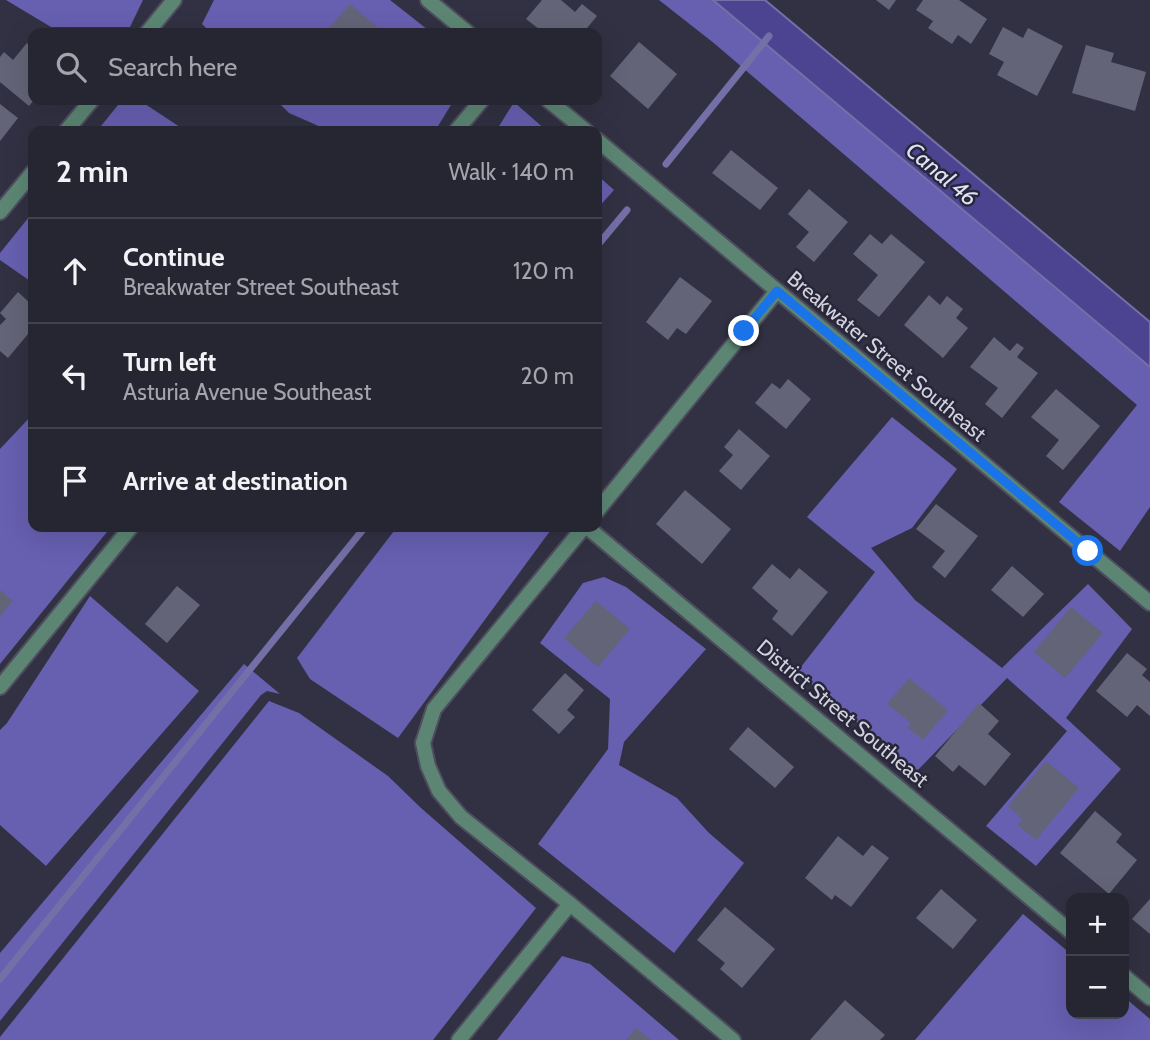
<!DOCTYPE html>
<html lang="en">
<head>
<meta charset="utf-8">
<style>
  :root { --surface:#262532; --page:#2e2d3a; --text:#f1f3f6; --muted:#a4a5ac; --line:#42424d }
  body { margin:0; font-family:Cabin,sans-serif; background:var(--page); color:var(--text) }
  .controls { position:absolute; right:21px; bottom:21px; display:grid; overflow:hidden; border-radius:14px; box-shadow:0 7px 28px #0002 }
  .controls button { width:63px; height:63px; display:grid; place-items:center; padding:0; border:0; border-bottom:2px solid var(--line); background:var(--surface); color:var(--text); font:35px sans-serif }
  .stop { position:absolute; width:21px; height:21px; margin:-16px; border:5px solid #1a73e8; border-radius:50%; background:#fff }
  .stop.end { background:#1a73e8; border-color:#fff; box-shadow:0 2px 7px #0008 }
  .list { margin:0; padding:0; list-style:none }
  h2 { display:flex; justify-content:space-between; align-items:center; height:91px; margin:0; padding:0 28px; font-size:30px }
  h2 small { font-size:23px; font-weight:400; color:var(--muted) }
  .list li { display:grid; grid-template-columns:46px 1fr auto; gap:21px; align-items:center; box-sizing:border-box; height:105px; padding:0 28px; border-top:2px solid var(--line) }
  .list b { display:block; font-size:26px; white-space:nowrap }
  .list p { margin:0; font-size:23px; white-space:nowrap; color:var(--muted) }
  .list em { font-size:23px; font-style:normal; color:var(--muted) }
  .icon { flex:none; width:38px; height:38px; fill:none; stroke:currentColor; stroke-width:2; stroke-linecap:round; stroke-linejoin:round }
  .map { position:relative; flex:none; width:1150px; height:1040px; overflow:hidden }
  .search { position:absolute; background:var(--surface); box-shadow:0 7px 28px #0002; left:28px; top:28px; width:574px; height:77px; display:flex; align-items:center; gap:18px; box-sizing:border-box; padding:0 24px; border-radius:14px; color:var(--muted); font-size:26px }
  .panel { position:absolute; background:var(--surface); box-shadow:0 7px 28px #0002; left:28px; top:126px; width:574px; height:406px; border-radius:14px }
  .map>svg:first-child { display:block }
  .forest { fill:#675fb0 }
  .water { fill:#4d4491; stroke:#756fa8; stroke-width:2 }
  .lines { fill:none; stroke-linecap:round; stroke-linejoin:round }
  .stream { stroke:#756fa8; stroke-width:7 }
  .building { fill:#646478 }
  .minor-casing { stroke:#4f4e5f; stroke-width:18 }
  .minor { stroke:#5c8673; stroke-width:14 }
  .route { stroke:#1a73e8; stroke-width:9 }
  .labels { text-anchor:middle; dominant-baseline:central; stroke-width:5; stroke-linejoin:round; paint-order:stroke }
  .street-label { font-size:21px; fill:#d2d2de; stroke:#282739 }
  .water-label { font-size:23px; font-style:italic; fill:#e1e1f8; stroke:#282739 }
</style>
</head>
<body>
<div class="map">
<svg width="1150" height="1040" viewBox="0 0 1150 1040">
  <rect width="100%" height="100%" fill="#323143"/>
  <g class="forest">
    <path d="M6,0h137l-13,27h-79z"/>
    <path d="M214,0h176l42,33h-221l-9,-9z"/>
    <path d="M659,0h54l437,367v140l-30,44 -61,-49 78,-97 -422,-361z"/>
    <path d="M122,100h17l47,31h-89z"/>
    <path d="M276,100h178l-19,31h-105l-41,-18z"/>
    <path d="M514,102l33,29h-51z"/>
    <path d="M597,175l17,15 -17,19z"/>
    <path d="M33,212v71l-33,-23v-7z"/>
    <path d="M33,414v113h78l-111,137v-215z"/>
    <path d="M892,417l65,52 -45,59 -41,20 44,52 87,68 86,-84 44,45 -66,89 55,51 -85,97 -50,-40 81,-95 -60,-53 -91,94 -119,-100 78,-100 -68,-55z"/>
    <path d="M397,527h156l-155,211 -88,-59 -13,-21z"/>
    <path d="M604,577l22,10 80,62 -82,93 -5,23 58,33 32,35 35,30 -70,90 -136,-109 70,-95 2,-50 -70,-56 43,-60z"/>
    <path d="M90,596l109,95 -153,175 -46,-41v-95l7,-7z"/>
    <path d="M244,664l36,30 -13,-3 -6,4 -261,326v-68z"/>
    <path d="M269,701l30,12 89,63 33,32 115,100 -103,132h-433v-3z"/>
    <path d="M1023,914l48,40v60h53v-17l26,22v21h-235z"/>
    <path d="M562,956l28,8 89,76h-182z"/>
  </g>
  <path class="water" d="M713,0h52l385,322v45z"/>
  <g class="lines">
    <g class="stream">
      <path d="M666,164l103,-128"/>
      <path d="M597,246l30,-36"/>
      <path d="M0,979l365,-452"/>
    </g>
  </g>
  <g class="building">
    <path d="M542,0h19l14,12 7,-8 15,12 -14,17h-39l-18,-14z"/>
    <path d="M876,0h20l-7,10z"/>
    <path d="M923,0h36l28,19 -16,25 -13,-9 -6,9 -24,-16 5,-7 -17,-11z"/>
    <path d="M350,4l32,27 -2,2h-55z"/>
    <path d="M1003,27l20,11 5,-10 35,18 -26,50 -40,-21 7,-13 -15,-8z"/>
    <path d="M639,42l38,32 -29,35 -38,-33z"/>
    <path d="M27,43l6,6v52l-4,5 -29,-24v-25l4,-5 9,8z"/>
    <path d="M1086,45l28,8 -3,9 35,10 -11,39 -63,-18z"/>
    <path d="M0,104l18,14 -18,23z"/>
    <path d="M731,150l47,38 -18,22 -48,-37z"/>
    <path d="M809,189l39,33 -34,40 -18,-15 13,-15 -21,-18z"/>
    <path d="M870,234l12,10 9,-10 34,28 -46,55 -22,-17 21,-25 -25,-21z"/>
    <path d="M680,277l32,24 -26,33 -9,-6 -9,12 -22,-18z"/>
    <path d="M18,292l15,14v22l-25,30 -8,-7v-26l6,-6 -6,-6z"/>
    <path d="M929,295l11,10 7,-9 16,13 -7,9 12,10 -25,30 -39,-33z"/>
    <path d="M994,337l16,14 7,-8 7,5 -7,9 21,16 -36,45 -17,-14 13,-16 -28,-21z"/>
    <path d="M788,379l23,20 -25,30 -31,-26 17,-20 8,6z"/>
    <path d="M1056,389l44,37 -37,44 -17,-14 13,-16 -28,-23z"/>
    <path d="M739,429l31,27 -29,34 -22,-19 14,-16 -9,-8z"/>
    <path d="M685,490l46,39 -29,35 -46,-40z"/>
    <path d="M936,504l42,32 -33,42 -13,-11 13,-16 -29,-22z"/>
    <path d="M772,564l18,15 9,-11 29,24 -36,44 -20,-17 6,-8 -26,-23z"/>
    <path d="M1012,566l32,28 -21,23 -32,-27z"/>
    <path d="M177,586l23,19 -33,38 -22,-19z"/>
    <path d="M0,590l13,11 -13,15z"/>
    <path d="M596,601l34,28 -32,38 -34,-29z"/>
    <path d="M1071,607l32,26 -38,45 -31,-26z"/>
    <path d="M1127,653l20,16 -5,6 8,7v34l-13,-11 -10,12 -31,-26z"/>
    <path d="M565,673l19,17 -17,20 8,7 -16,17 -27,-24z"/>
    <path d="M909,678l39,32 -25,30 -16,-13 4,-4 -24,-19z"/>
    <path d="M979,703l20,18 -11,13 23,20 -26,32 -26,-21 -6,7 -18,-16z"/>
    <path d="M748,727l46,40 -19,21 -46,-39z"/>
    <path d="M1046,761l33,27 -43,52 -18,-15 4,-6 -14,-13z"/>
    <path d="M1095,811l27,23 -6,8 21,18 -28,34 -49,-41z"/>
    <path d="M838,836l25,20 9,-11 17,13 -38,49 -16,-12 -3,5 -27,-22z"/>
    <path d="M941,889l36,31 -24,29 -37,-31z"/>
    <path d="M1150,899v35l-18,-15z"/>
    <path d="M725,907l50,42 -33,39 -22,-19 5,-6 -28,-23z"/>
    <path d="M845,1000l40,35 -5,5h-70z"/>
    <path d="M636,1028l15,12h-25z"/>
  </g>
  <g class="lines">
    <g class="minor-casing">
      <g id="minor">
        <path d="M428,0l40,33"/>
        <path d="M147,33l27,-33"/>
        <path d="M548,100l38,31"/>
        <path d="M66,131l26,-31"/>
        <path d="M456,131l26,-31"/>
        <path d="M597,140l553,463"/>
        <path d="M0,212l33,-40"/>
        <path d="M597,511l180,-220"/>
        <path d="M584,527l-150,182 -11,34 5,23 11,25 22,26 109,87 163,136"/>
        <path d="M587,527l484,405"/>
        <path d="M0,687l131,-160"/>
        <path d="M1124,976l26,22"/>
        <path d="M459,1040l111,-136"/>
      </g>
    </g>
    <use href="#minor" class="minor"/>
  </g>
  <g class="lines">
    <path class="route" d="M744,331l33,-40 311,260"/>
  </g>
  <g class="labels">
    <g class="street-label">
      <text transform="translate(887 356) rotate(40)">Breakwater Street Southeast</text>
      <text transform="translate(843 713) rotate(40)">District Street Southeast</text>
    </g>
    <g class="water-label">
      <text transform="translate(942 174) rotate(40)">Canal 46</text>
    </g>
  </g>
</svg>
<div class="controls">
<button>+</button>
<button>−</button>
</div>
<div class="stop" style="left:1088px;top:551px"></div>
<div class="stop end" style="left:744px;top:331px"></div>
<div class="search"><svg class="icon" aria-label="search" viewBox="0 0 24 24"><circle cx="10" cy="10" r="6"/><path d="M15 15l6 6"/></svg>Search here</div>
<section class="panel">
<h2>2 min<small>Walk · 140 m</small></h2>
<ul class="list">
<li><svg class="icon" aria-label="ahead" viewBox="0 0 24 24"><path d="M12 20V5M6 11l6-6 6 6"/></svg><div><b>Continue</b><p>Breakwater Street Southeast</p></div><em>120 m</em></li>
<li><svg class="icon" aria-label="left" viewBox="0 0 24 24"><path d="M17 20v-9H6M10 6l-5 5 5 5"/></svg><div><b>Turn left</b><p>Asturia Avenue Southeast</p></div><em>20 m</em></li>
<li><svg class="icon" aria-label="arrive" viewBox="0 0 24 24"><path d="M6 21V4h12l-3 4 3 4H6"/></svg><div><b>Arrive at destination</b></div></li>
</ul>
</section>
</div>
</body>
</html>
